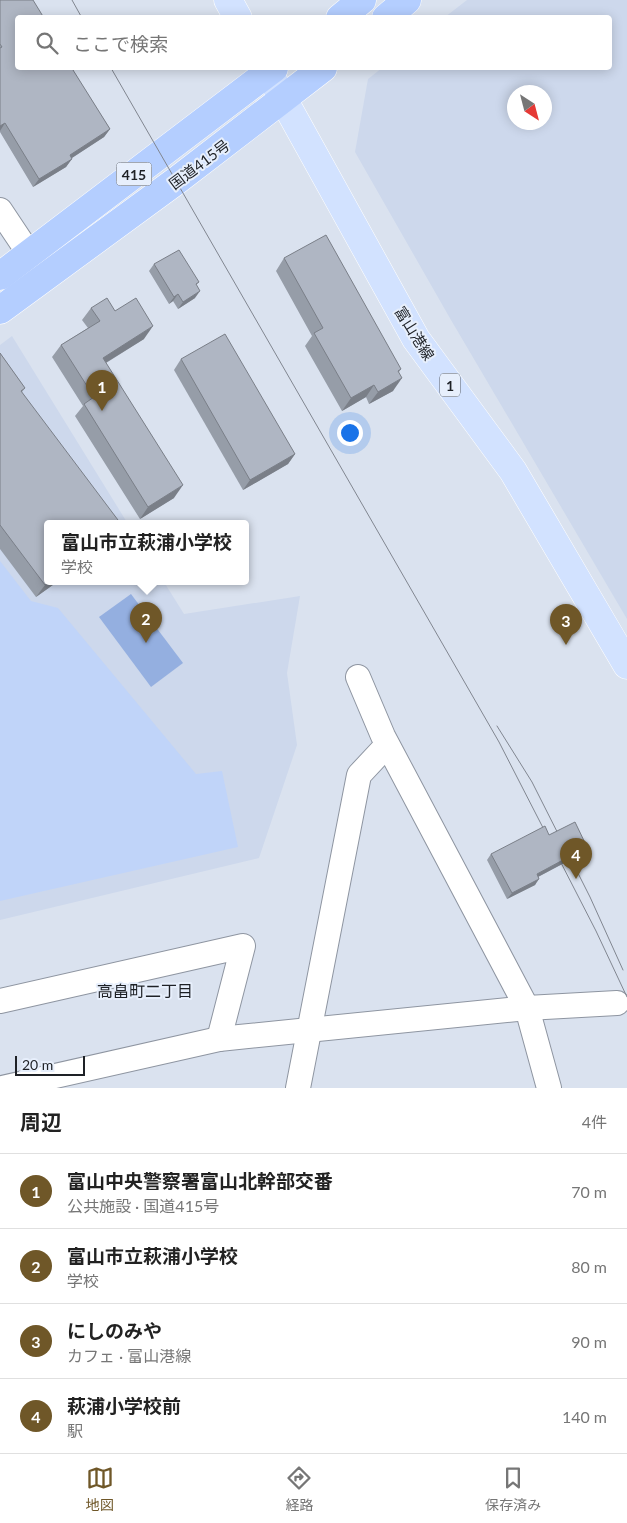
<!DOCTYPE html>
<html lang="ja">
<head>
<meta charset="utf-8">
<style>
  :root { --surface:#fff; --page:#f6f6f6; --text:#222; --muted:#767676; --line:#e0e0e0; --accent:#6f5728 }
  body { margin:0; font-family:Lato,"Noto Sans JP",sans-serif; background:var(--page); color:var(--text) }
  .compass { position:absolute; left:507px; top:85px; width:45px; height:45px; border-radius:50%; background:var(--surface); box-shadow:0 2px 12px #0003; rotate:144deg }
  .scale { position:absolute; left:15px; bottom:12px; width:70px; box-sizing:border-box; padding-left:5px; border:2px solid #1e2126; border-top:0; font-size:14px; line-height:18px; white-space:nowrap; color:#1e2126; -webkit-text-stroke:4px #e7effc; paint-order:stroke }
  .you { position:absolute; left:349px; top:432px; width:18px; height:18px; margin:-12px; border:4px solid #fff; border-radius:50%; background:#1a73e8; box-shadow:0 0 0 8px #1a73e833 }
  .badge { display:grid; place-items:center; width:32px; height:32px; border-radius:50%; background:var(--accent); color:#fff; font-size:16px; font-weight:700 }
  .pin { position:absolute; translate:-50% -41px; filter:drop-shadow(0 1px 2px #0008) }
  .pin::after { content:''; position:absolute; top:26px; width:18px; height:15px; background:inherit; clip-path:polygon(0 0,100% 0,50% 100%) }
  .popup { position:absolute; left:44px; top:520px; width:205px; height:65px; box-sizing:border-box; display:grid; place-content:center; border-radius:5px; background:var(--surface); filter:drop-shadow(0 1px 4px #0005); font-size:16px; white-space:nowrap; color:var(--muted) }
  .popup b { font-size:19px; color:var(--text) }
  .popup::after { content:''; position:absolute; left:50%; top:100%; margin-left:-10px; border:10px solid transparent; border-top-color:var(--surface) }
  .list { margin:0; padding:0; list-style:none }
  h2 { display:flex; justify-content:space-between; align-items:center; height:65px; margin:0; padding:0 20px; font-size:21px }
  h2 small { font-size:16px; font-weight:400; color:var(--muted) }
  .list li { display:grid; grid-template-columns:32px 1fr auto; gap:15px; align-items:center; box-sizing:border-box; height:75px; padding:0 20px; border-top:1px solid var(--line) }
  .list b { display:block; font-size:19px; white-space:nowrap }
  .list p { margin:0; font-size:16px; white-space:nowrap; color:var(--muted) }
  .list em { font-size:16px; font-style:normal; color:var(--muted) }
  .icon { flex:none; width:28px; height:28px; fill:none; stroke:currentColor; stroke-width:2; stroke-linecap:round; stroke-linejoin:round }
  .map { position:relative; flex:none; width:627px; height:1088px; overflow:hidden }
  .search { position:absolute; background:var(--surface); box-shadow:0 2px 12px #0003; left:15px; right:15px; top:15px; height:55px; display:flex; align-items:center; gap:12px; box-sizing:border-box; padding:0 18px; border-radius:5px; color:var(--muted); font-size:19px }
  .sheet { height:365px; background:var(--surface) }
  nav { display:flex; justify-content:space-around; align-items:center; box-sizing:border-box; height:70px; border-top:1px solid var(--line); background:var(--surface); font-size:14px; color:var(--muted) }
  nav a { display:grid; justify-items:center; gap:2px }
  nav .on { color:var(--accent) }
  .map>svg:first-child { display:block }
  .built { fill:#cdd8ec; fill-rule:evenodd }
  .green { fill:#c0d4f9 }
  .water { fill:#94afe0 }
  .lines { fill:none; stroke-linecap:round; stroke-linejoin:round }
  .minor-casing { stroke:#8e95a1; stroke-width:26 }
  .major-casing { stroke:#fff; stroke-width:29 }
  .highway-casing { stroke:#fff; stroke-width:29 }
  .minor { stroke:#fff; stroke-width:24 }
  .major { stroke:#d2e2ff; stroke-width:28 }
  .highway { stroke:#b4ceff; stroke-width:28 }
  .tram { stroke:#818690; stroke-width:1 }
  .wall { fill:#969da8 }
  .shaded-wall { fill:#7a7f88 }
  .building { fill:#afb6c3; stroke:#7a7f88 }
  .labels { text-anchor:middle; dominant-baseline:central; stroke-width:4; stroke-linejoin:round; paint-order:stroke }
  .shield { fill:#e7effc; stroke:#5a5f66; stroke-width:1 }
  .shield-label { font-size:14px; font-weight:bold; fill:#1e2126 }
  .street-label { font-size:15px; fill:#1e2126; stroke:#e7effc }
  .neighbourhood-label { font-size:16px; fill:#1e2126; stroke:#e7effc }
</style>
</head>
<body>
<div class="map">
<svg width="627" height="1088" viewBox="0 0 627 1088">
  <rect width="100%" height="100%" fill="#dae2ef"/>
  <g class="built">
    <path d="M467,0h160v619l-176,-299 -96,-168 13,-73 14,-11h228v-50l-165,-1zM514,92h30v30h-30z"/>
    <path d="M12,336l116,188h-81v58h117l20,32 116,-18 -13,77 10,72 -38,113 -259,62v-575z"/>
  </g>
  <path class="green" d="M0,561l31,40 27,7 138,166 26,-3 16,76 -238,54z"/>
  <path class="water" d="M131,594l52,69 -32,24 -52,-70z"/>
  <g class="lines">
    <g class="minor-casing">
      <g id="minor">
        <path d="M0,210l40,60"/>
        <path d="M358,677l25,59 144,272 22,80"/>
        <path d="M0,1001l243,-55 -24,93"/>
        <path d="M2,1088l217,-49 308,-31 90,-5"/>
        <path d="M298,1088l61,-313 28,-30"/>
      </g>
    </g>
    <g class="major-casing">
      <g id="major">
        <path d="M228,0l10,18"/>
        <path d="M266,68l150,271 97,132 114,194"/>
      </g>
    </g>
    <g class="highway-casing">
      <g id="highway">
        <path d="M340,18l22,-18"/>
        <path d="M386,18l21,-18"/>
        <path d="M0,276l274,-208"/>
        <path d="M0,310l176,-129 147,-113"/>
      </g>
    </g>
    <use href="#minor" class="minor"/>
    <use href="#major" class="major"/>
    <use href="#highway" class="highway"/>
    <g class="tram">
      <path d="M72,0l10,18"/>
      <path d="M111,68l388,674 97,189 31,66"/>
      <path d="M497,726l35,56 58,115 33,73"/>
    </g>
  </g>
  <g class="wall">
    <path d="M0,0l73,71 37,58 -6,8 -32,21 -6,9 -33,20 -33,-55z"/>
    <path d="M284,258l117,111 -2,3 -6,19 -24,13 -3,-7 -24,14 -37,-65 7,-10 -36,-65z"/>
    <path d="M154,264l45,18 -3,3 -1,13 -17,11 -5,-8 -4,3 -20,-33z"/>
    <path d="M91,308l24,3 29,28 -38,24 68,135 -34,21 -65,-103 8,-10 -31,-49 9,-12 27,-17 -6,-8z"/>
    <path d="M0,353l25,35 -3,4 25,190h10l-21,15 -36,-48z"/>
    <path d="M181,359l114,95 -7,10 -45,26 -69,-120z"/>
    <path d="M549,835l34,18 -45,24 -3,8 -28,14 -20,-39 4,-6z"/>
  </g>
  <g class="shaded-wall">
    <path d="M5,123l-5,8v-5z"/>
    <path d="M110,129l-6,8 -40,26 6,-8z"/>
    <path d="M72,159l-6,8 -33,20 6,-8z"/>
    <path d="M200,291l-5,7 -17,11 5,-7z"/>
    <path d="M178,294l-5,7 -4,3 5,-7z"/>
    <path d="M153,326l-9,13 -50,31 9,-12z"/>
    <path d="M402,378l-9,13 -24,13 9,-12z"/>
    <path d="M374,385l-8,12 -24,14 9,-13z"/>
    <path d="M295,454l-7,10 -45,26 7,-10z"/>
    <path d="M183,485l-9,13 -34,21 8,-12z"/>
    <path d="M49,582h8l-21,15 9,-12z"/>
    <path d="M587,847l-4,6 -51,27 5,-6z"/>
    <path d="M539,879l-4,6 -28,14 5,-6z"/>
  </g>
  <g class="building">
    <path d="M0,0h33l11,18h-26v50h57v1l-2,1 37,59 -40,26 2,4 -33,20 -34,-56 -5,3v-78l2,-1 -2,-3z"/>
    <path d="M326,235l75,134 -3,2 4,7 -24,14 -4,-7 -23,13 -37,-65 9,-5 -39,-70z"/>
    <path d="M179,250l20,32 -3,2 4,7 -17,11 -5,-8 -4,3 -20,-33z"/>
    <path d="M107,298l8,13 21,-13 17,28 -50,32 80,127 -35,22 -64,-103 10,-7 -33,-52 39,-24 -9,-13z"/>
    <path d="M225,334l70,120 -45,26 -69,-121z"/>
    <path d="M0,353l25,35 -4,3 100,133h-74v58h2l-4,3 -45,-60z"/>
    <path d="M575,822l12,25 -50,27 2,5 -27,14 -21,-39 54,-28 4,9z"/>
  </g>
  <g class="labels">
    <g class="shield">
      <rect x="116.5" y="162.5" width="35" height="23" rx="4"/>
      <rect x="440" y="373.5" width="20" height="23" rx="4"/>
    </g>
    <g class="shield-label">
      <text x="134" y="174">415</text>
      <text x="450" y="385">1</text>
    </g>
    <g class="street-label">
      <text transform="translate(199 164) rotate(-37)">国道415号</text>
      <text transform="translate(415 333) rotate(58)">富山港線</text>
    </g>
    <g class="neighbourhood-label">
      <text x="145" y="990">高畠町二丁目</text>
    </g>
  </g>
</svg>
<svg class="compass" viewBox="-18 -18 36 36"><path d="M0-13l5 13h-10z" fill="#e53935"/><path d="M0 13l5-13h-10z" fill="#767676"/></svg>
<div class="scale">20 m</div>
<div class="you"></div>
<div class="pin badge" style="left:102px;top:411px">1</div>
<div class="pin badge" style="left:146px;top:643px">2</div>
<div class="popup"><b>富山市立萩浦小学校</b>学校</div>
<div class="pin badge" style="left:566px;top:645px">3</div>
<div class="pin badge" style="left:576px;top:879px">4</div>
<div class="search"><svg class="icon" aria-label="search" viewBox="0 0 24 24"><circle cx="10" cy="10" r="6"/><path d="M15 15l6 6"/></svg>ここで検索</div>
</div>
<section class="sheet">
<h2>周辺<small>4件</small></h2>
<ul class="list">
<li><span class="badge">1</span><div><b>富山中央警察署富山北幹部交番</b><p>公共施設 · 国道415号</p></div><em>70 m</em></li>
<li><span class="badge">2</span><div><b>富山市立萩浦小学校</b><p>学校</p></div><em>80 m</em></li>
<li><span class="badge">3</span><div><b>にしのみや</b><p>カフェ · 富山港線</p></div><em>90 m</em></li>
<li><span class="badge">4</span><div><b>萩浦小学校前</b><p>駅</p></div><em>140 m</em></li>
</ul>
</section>
<nav>
<a class="on"><svg class="icon" aria-label="map" viewBox="0 0 24 24"><path d="M3 6l6-2 6 2 6-2v14l-6 2-6-2-6 2zM9 4v14M15 6v14"/></svg>地図</a>
<a><svg class="icon" aria-label="directions" viewBox="0 0 24 24"><path d="M12 3l9 9-9 9-9-9zM9 14v-3h6M13 9l2 2-2 2"/></svg>経路</a>
<a><svg class="icon" aria-label="saved" viewBox="0 0 24 24"><path d="M7 4h10v16l-5-4-5 4z"/></svg>保存済み</a>
</nav>
</body>
</html>
